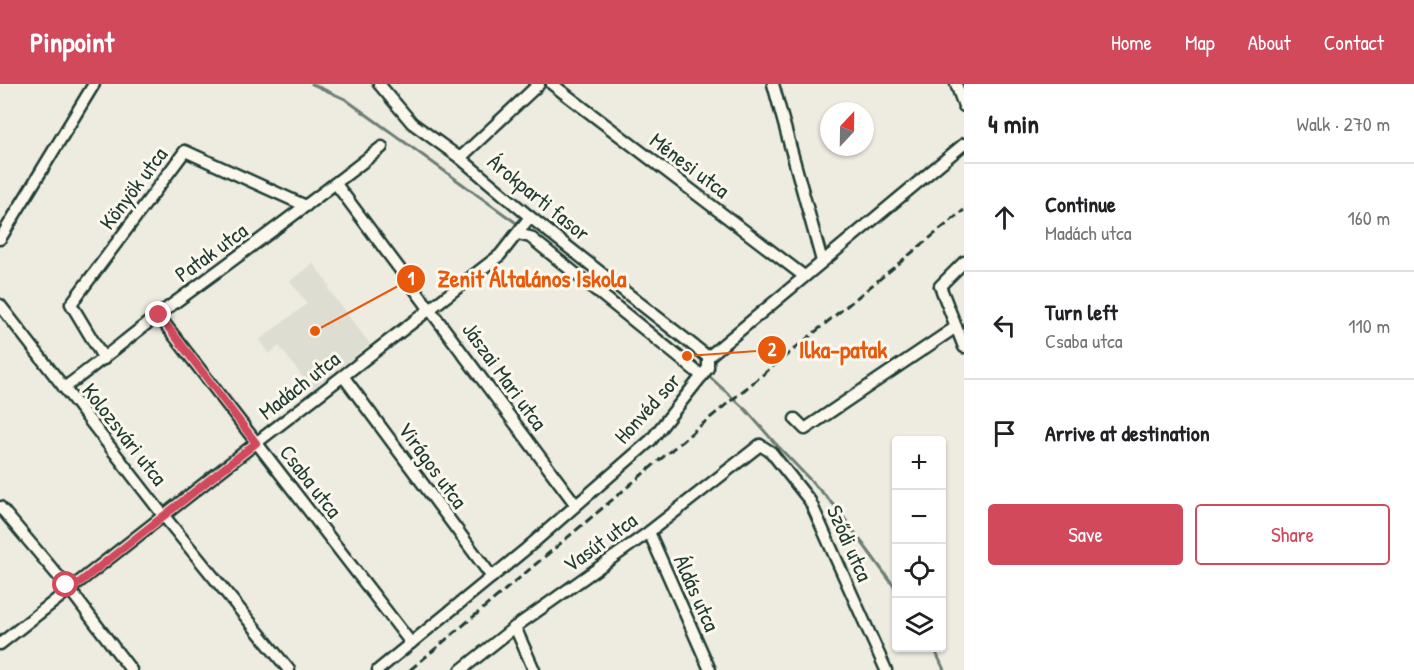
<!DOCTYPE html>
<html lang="en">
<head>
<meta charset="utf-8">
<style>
  :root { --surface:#fff; --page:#f2f2f2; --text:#202124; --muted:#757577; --line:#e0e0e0; --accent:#d1495b }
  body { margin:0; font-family:"Patrick Hand",sans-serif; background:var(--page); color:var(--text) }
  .controls { position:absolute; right:18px; bottom:18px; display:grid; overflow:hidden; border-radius:6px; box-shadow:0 2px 4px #0004 }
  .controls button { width:54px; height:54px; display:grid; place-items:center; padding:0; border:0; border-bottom:2px solid var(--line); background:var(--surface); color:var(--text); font:30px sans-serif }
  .compass { position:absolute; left:820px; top:18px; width:54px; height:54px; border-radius:50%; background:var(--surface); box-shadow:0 2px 4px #0004; rotate:22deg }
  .stop { position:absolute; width:18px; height:18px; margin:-14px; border:4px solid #d1495b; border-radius:50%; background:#fff }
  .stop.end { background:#d1495b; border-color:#fff; box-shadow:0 2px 6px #0008 }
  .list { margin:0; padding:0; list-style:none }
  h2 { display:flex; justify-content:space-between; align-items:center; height:78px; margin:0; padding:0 24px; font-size:26px }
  h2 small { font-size:20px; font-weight:400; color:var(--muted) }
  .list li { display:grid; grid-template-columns:39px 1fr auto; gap:18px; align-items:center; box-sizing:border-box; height:108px; padding:0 24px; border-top:2px solid var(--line) }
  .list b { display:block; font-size:22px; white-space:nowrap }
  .list p { margin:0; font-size:20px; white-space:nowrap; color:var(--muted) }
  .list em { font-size:20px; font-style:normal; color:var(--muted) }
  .actions { display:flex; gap:12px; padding:18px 24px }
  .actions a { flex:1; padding:14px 0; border:2px solid var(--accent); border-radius:6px; text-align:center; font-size:21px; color:var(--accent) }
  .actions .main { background:var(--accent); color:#fff }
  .icon { flex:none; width:33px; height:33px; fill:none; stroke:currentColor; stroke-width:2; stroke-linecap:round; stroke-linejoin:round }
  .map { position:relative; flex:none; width:964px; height:586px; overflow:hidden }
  header { display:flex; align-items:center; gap:36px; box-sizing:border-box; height:84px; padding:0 30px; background:var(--accent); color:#fff }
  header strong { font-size:28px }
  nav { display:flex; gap:33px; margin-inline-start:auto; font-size:21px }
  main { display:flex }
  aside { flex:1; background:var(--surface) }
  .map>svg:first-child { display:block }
  .built { fill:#ddddd2 }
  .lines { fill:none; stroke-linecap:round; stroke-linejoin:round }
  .stream { stroke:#6c7d74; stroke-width:3 }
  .street-casing { stroke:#1f3d34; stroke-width:15 }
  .street { stroke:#fbf7ec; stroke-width:10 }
  .rail { stroke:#1f3d34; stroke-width:3; stroke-dasharray:9 4.5; stroke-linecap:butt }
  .route { stroke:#d1495b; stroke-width:8 }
  .labels { text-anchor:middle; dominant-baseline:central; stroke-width:6; stroke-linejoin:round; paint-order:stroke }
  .street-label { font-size:22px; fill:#1f3d34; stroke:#fbf7ec }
  .leader { fill:none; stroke:#e8590c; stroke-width:2 }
  .callout-dot { fill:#e8590c; stroke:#fbf7ec; stroke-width:2 }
  .mark-label { font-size:18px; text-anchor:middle; font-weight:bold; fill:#fff }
  .callout-label { font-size:24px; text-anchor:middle; font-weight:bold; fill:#e8590c; stroke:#fbf7ec; stroke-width:6; stroke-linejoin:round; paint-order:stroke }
</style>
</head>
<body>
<header>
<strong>Pinpoint</strong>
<nav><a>Home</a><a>Map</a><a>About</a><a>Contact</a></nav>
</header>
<main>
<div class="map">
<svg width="964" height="586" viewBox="0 0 964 586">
  <rect width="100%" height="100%" fill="#eeece1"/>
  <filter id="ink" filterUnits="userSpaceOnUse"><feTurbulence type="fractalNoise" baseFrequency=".0167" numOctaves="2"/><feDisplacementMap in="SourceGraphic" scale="12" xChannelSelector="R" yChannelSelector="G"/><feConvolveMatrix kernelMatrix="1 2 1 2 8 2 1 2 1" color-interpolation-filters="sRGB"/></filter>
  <g filter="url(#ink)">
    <path class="built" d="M313,179l17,23 -2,3 42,55 -58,45 -33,-43 -10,8 -10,-14 48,-36 -17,-23z"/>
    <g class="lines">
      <g class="stream">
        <path d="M312,0l33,15 174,126"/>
        <path d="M585,190l102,82 59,54 28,32 62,65 60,82"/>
        <path d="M934,564l10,22"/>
      </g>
      <g class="street-casing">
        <g id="street">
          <path d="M379,0l33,39 48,35 70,59 178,140"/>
          <path d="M552,0l252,192"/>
          <path d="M773,0l49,177"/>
          <path d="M956,0l8,22"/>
          <path d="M460,74l79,-74"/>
          <path d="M336,100l240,321"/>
          <path d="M518,150l12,3 172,139"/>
          <path d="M0,155l94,-155"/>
          <path d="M964,178l-24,24 24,61"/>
          <path d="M0,221l159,205 130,160"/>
          <path d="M158,231l253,328"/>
          <path d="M104,275l-33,-55 114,-153 121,55"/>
          <path d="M343,292l149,201"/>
          <path d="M64,304c33,-24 65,-51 98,-76 74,-54 148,-108 220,-165"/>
          <path d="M795,335l10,10 151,-102"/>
          <path d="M0,423l70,83 61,80"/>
          <path d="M649,448l61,138"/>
          <path d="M515,543l19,43"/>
          <path d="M0,560l256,-201 244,-188 30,-38"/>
          <path d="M378,586l148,-121 125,-109 57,-72v-11l256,-213"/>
          <path d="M461,586l54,-43 134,-95 111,-87 11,7 39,49 76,169"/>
        </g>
      </g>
      <use href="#street" class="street"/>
      <path class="rail" d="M410,586l284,-239 270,-221"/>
    </g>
  </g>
  <g class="lines" filter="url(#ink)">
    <path class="route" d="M66,501l4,5 186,-147 -97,-128"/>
  </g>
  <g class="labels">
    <g class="street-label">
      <text transform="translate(690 81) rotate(37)">Ménesi utca</text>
      <text transform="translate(133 104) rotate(-53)">Könyök utca</text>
      <text transform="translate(539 113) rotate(39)">Árokparti fasor</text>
      <text transform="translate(211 168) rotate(-36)">Patak utca</text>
      <text transform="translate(505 292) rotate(54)">Jászai Mari utca</text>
      <text transform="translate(299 301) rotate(-38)">Madách utca</text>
      <text transform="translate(647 324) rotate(-48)">Honvéd sor</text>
      <text transform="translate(125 350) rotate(52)">Kolozsvári utca</text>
      <text transform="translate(433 381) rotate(54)">Virágos utca</text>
      <text transform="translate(311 397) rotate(52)">Csaba utca</text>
      <text transform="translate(600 458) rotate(-36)">Vasút utca</text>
      <text transform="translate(850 459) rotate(66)">Sződi utca</text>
      <text transform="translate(697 509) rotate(66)">Áldás utca</text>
    </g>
  </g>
  <path class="leader" d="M315 247L411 195M687 272L772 266"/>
  <g class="callout-dot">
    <circle cx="315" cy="247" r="6"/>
    <circle cx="687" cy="272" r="6"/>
    <circle cx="411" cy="195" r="15"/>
    <circle cx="772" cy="266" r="15"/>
  </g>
  <g class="mark-label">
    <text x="411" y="201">1</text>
    <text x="772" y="272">2</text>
  </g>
  <g class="callout-label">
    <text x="532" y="203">Zenit Általános Iskola</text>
    <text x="843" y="274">Ilka-patak</text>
  </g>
</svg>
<div class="controls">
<button>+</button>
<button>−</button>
<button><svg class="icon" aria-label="locate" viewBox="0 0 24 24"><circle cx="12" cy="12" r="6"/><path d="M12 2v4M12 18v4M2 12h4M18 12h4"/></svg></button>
<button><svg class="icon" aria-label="layers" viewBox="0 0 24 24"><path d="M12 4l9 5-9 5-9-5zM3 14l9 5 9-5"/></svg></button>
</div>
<svg class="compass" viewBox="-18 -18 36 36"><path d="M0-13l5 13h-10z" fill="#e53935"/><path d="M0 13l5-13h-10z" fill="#757577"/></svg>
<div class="stop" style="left:66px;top:501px"></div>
<div class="stop end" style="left:159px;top:231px"></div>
</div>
<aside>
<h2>4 min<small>Walk · 270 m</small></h2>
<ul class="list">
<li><svg class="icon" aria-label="ahead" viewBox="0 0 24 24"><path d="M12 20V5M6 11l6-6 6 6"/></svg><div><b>Continue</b><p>Madách utca</p></div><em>160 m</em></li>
<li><svg class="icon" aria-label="left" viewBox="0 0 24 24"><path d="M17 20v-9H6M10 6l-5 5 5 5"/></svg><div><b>Turn left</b><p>Csaba utca</p></div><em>110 m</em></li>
<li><svg class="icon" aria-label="arrive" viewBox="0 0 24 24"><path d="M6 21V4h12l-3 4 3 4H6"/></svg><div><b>Arrive at destination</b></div></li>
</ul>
<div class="actions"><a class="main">Save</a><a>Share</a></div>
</aside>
</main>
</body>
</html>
